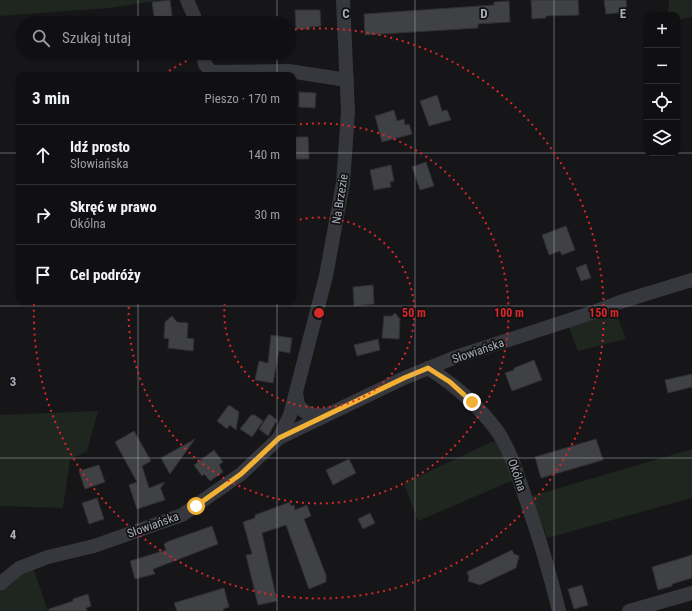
<!DOCTYPE html>
<html lang="pl">
<head>
<meta charset="utf-8">
<style>
  :root { --surface:#101012; --page:#1e1e20; --text:#f1f3f6; --muted:#9c9d9f; --line:#303032 }
  body { margin:0; font-family:"Roboto Condensed",sans-serif; background:var(--page); color:var(--text) }
  .controls { position:absolute; right:12px; top:12px; display:grid; overflow:hidden; border-radius:8px; box-shadow:0 1px 3px #0004 }
  .controls button { width:36px; height:36px; display:grid; place-items:center; padding:0; border:0; border-bottom:1px solid var(--line); background:var(--surface); color:var(--text); font:20px sans-serif }
  .stop { position:absolute; width:12px; height:12px; margin:-9px; border:3px solid #f2b134; border-radius:50%; background:#fff }
  .stop.end { background:#f2b134; border-color:#fff; box-shadow:0 1px 4px #0008 }
  .list { margin:0; padding:0; list-style:none }
  h2 { display:flex; justify-content:space-between; align-items:center; height:52px; margin:0; padding:0 16px; font-size:17px }
  h2 small { font-size:13px; font-weight:400; color:var(--muted) }
  .list li { display:grid; grid-template-columns:26px 1fr auto; gap:12px; align-items:center; box-sizing:border-box; height:60px; padding:0 16px; border-top:1px solid var(--line) }
  .list b { display:block; font-size:15px; white-space:nowrap }
  .list p { margin:0; font-size:13px; white-space:nowrap; color:var(--muted) }
  .list em { font-size:13px; font-style:normal; color:var(--muted) }
  .icon { flex:none; width:22px; height:22px; fill:none; stroke:currentColor; stroke-width:2; stroke-linecap:round; stroke-linejoin:round }
  .map { position:relative; flex:none; width:692px; height:611px; overflow:hidden }
  .search { position:absolute; background:var(--surface); box-shadow:0 1px 3px #0004; left:16px; top:16px; width:280px; height:44px; display:flex; align-items:center; gap:10px; box-sizing:border-box; padding:0 14px; border-radius:22px; color:var(--muted); font-size:15px }
  .panel { position:absolute; background:var(--surface); box-shadow:0 1px 3px #0004; left:16px; top:72px; width:280px; height:232px; border-radius:8px }
  .map>svg:first-child { display:block }
  .green { fill:#1e261f }
  .building { fill:#404145; stroke:#303034 }
  .lines { fill:none; stroke-linecap:round; stroke-linejoin:round }
  .minor { stroke:#37383d; stroke-width:14 }
  .route { stroke:#f2b134; stroke-width:5 }
  .grid { fill:none; stroke:#a8adb8; stroke-width:1; stroke-opacity:0.55 }
  .ring { fill:none; stroke:#d62828; stroke-width:2; stroke-dasharray:2 4 }
  .labels { text-anchor:middle; dominant-baseline:central; stroke-width:3.5; stroke-linejoin:round; paint-order:stroke }
  .street-label { font-size:12px; fill:#a8adb8; stroke:#111113 }
  .grid-label { font-size:13px; text-anchor:middle; font-weight:bold; fill:#a8adb8; stroke:#111113; stroke-width:3.5; stroke-linejoin:round; paint-order:stroke }
  .centre { fill:#d62828; stroke:#111113; stroke-width:2 }
  .ring-label { font-size:12px; text-anchor:middle; font-weight:bold; fill:#d62828; stroke:#111113; stroke-width:3.5; stroke-linejoin:round; paint-order:stroke }
</style>
</head>
<body>
<div class="map">
<svg width="692" height="611" viewBox="0 0 692 611">
  <rect width="100%" height="100%" fill="#161618"/>
  <g class="green">
    <path d="M0,0h162l-53,8 -109,8z"/>
    <path d="M669,0h23v17l-15,3v-5h-9z"/>
    <path d="M615,310l11,29 -48,12 -10,-25z"/>
    <path d="M98,411l-11,40 -17,9 -7,48 -63,-2v-91z"/>
    <path d="M498,439l18,40 -98,42 -14,-38z"/>
    <path d="M692,449v49l-145,40 -15,-42z"/>
    <path d="M33,567l15,44h-48v-18l10,-11z"/>
  </g>
  <g class="building">
    <path d="M170,0l3,23h-18l-3,-21z"/>
    <path d="M531,0h47l1,15 -33,1v2l-14,1z"/>
    <path d="M604,0h22l1,12 -21,2z"/>
    <path d="M509,1l1,21 -32,2v4l-113,7 -1,-21 130,-9v-3z"/>
    <path d="M295,10h25l1,16 -11,1v2h-14z"/>
    <path d="M299,92l17,1 -1,15 -16,-1z"/>
    <path d="M437,95l5,16 5,-1 4,10 -22,6 -9,-25z"/>
    <path d="M394,110l3,11 7,-2 1,6 4,-1 3,10 -30,8 -7,-26z"/>
    <path d="M293,137h15l1,22h-16z"/>
    <path d="M426,162l8,24 -14,4 -8,-23z"/>
    <path d="M391,165l3,16 -4,1 1,5 -17,3 -4,-20z"/>
    <path d="M566,226l9,24 -13,5 -2,-4 -11,4 -7,-20z"/>
    <path d="M586,264l5,14 -10,3 -5,-13z"/>
    <path d="M373,285l1,19 -20,2 -1,-19z"/>
    <path d="M395,313l5,6 -1,20 -17,-1 2,-22h8z"/>
    <path d="M172,316l5,6 11,1 -1,15 7,1 -1,12 -25,-3 1,-9 -5,-1 1,-16z"/>
    <path d="M271,335l21,3 -2,15 -11,-2 -6,32 -18,-3 4,-19 9,2z"/>
    <path d="M378,339l2,11 -23,6 -3,-11z"/>
    <path d="M534,360l8,20 -30,11 -7,-18 9,-3v-2z"/>
    <path d="M692,374v13l-24,6 -3,-13z"/>
    <path d="M229,405l10,7 -3,18 -6,-5 -3,4 -10,-8z"/>
    <path d="M269,414l8,6 -9,16 -9,-7z"/>
    <path d="M251,415h4l8,6 -11,16 -12,-8z"/>
    <path d="M134,431l17,30 -9,5 7,22 16,-6 -5,7h1l4,11 -28,9 -8,-24 8,-3 -22,-40z"/>
    <path d="M195,439l-25,35 -9,-16z"/>
    <path d="M596,439l7,21 -62,18 -6,-21z"/>
    <path d="M214,450l9,12 -4,3 4,7 -13,9 -6,-7 -2,2 -8,-11z"/>
    <path d="M349,459l7,14 -23,12 -7,-15z"/>
    <path d="M99,465l6,17 -20,7 -6,-18z"/>
    <path d="M97,498l7,21 -15,5 -7,-21z"/>
    <path d="M290,502l1,4 3,-1 1,5 12,-5 4,11 -7,3 22,56v7l-17,7 -23,-64 -24,8 15,68 -19,4 -12,-50 6,-1 -9,-32 12,-4v-3z"/>
    <path d="M370,513l5,10 -12,6 -5,-10z"/>
    <path d="M212,526l6,18 -62,24 -3,1 2,5 -20,5 -5,-18 36,-11 -2,-6 5,-3z"/>
    <path d="M512,550l2,4 5,2 -3,12 -36,17 -12,-4 1,-4 -2,-5z"/>
    <path d="M692,555v23l-20,6v2l-14,4 -6,-23z"/>
    <path d="M582,585l6,20 -14,4 -6,-20z"/>
    <path d="M224,588l5,19 -6,2 1,2h-47l-3,-8z"/>
    <path d="M88,594l3,12 -5,2 1,3h-38v-2l24,-8v-2z"/>
  </g>
  <g class="lines">
    <g class="minor">
      <path d="M187,0l7,16 2,7"/>
      <path d="M203,53l2,11 6,8 78,-1 58,9"/>
      <path d="M428,368c27,17 51,38 70,64 12,18 18,39 25,59 14,39 26,79 36,120"/>
      <path d="M296,393c1,4 1,10 3,13 6,9 18,10 27,9"/>
      <path d="M279,438l11,-23 36,-139 17,-93 5,-71 -5,-112"/>
      <path d="M0,584l19,-16 29,-11 46,-11 88,-31 59,-41 38,-36 125,-60 52,-21 135,-44 29,-11 72,-22"/>
      <path d="M629,611l63,-18"/>
    </g>
  </g>
  <g class="lines">
    <path class="route" d="M196,506l45,-32 38,-36 125,-60 24,-10 22,14 22,20"/>
  </g>
  <path class="grid" d="M138,0v23M277,0v23M415,0v611M554,0v611M138,53v22M277,53v22M0,153h19M293,153h354M677,153h15M138,301v310M277,301v310M0,306h692M0,458h692"/>
  <g class="ring">
    <path d="M294 221A95 95 0 1 1 225 301"/>
    <path d="M294 125A190 190 0 1 1 129 301"/>
    <path d="M164 74A285 285 0 0 1 201 54M289 30A285 285 0 1 1 34 303"/>
  </g>
  <g class="labels">
    <g class="street-label">
      <text transform="translate(340 199) rotate(-81)">Na Brzezie</text>
      <text transform="translate(478 351) rotate(-19)">Słowiańska</text>
      <text transform="translate(517 475) rotate(71)">Okólna</text>
      <text transform="translate(153 525) rotate(-20)">Słowiańska</text>
    </g>
  </g>
  <g class="grid-label">
    <text x="346" y="18">C</text>
    <text x="484" y="18">D</text>
    <text x="623" y="18">E</text>
    <text x="13" y="386">3</text>
    <text x="13" y="539">4</text>
  </g>
  <circle cx="319" cy="313" r="6" class="centre"/>
  <g class="ring-label">
    <text x="414" y="317">50 m</text>
    <text x="509" y="317">100 m</text>
    <text x="604" y="317">150 m</text>
  </g>
</svg>
<div class="controls">
<button>+</button>
<button>−</button>
<button><svg class="icon" aria-label="locate" viewBox="0 0 24 24"><circle cx="12" cy="12" r="6"/><path d="M12 2v4M12 18v4M2 12h4M18 12h4"/></svg></button>
<button><svg class="icon" aria-label="layers" viewBox="0 0 24 24"><path d="M12 4l9 5-9 5-9-5zM3 14l9 5 9-5"/></svg></button>
</div>
<div class="stop" style="left:196px;top:506px"></div>
<div class="stop end" style="left:472px;top:402px"></div>
<div class="search"><svg class="icon" aria-label="search" viewBox="0 0 24 24"><circle cx="10" cy="10" r="6"/><path d="M15 15l6 6"/></svg>Szukaj tutaj</div>
<section class="panel">
<h2>3 min<small>Pieszo · 170 m</small></h2>
<ul class="list">
<li><svg class="icon" aria-label="ahead" viewBox="0 0 24 24"><path d="M12 20V5M6 11l6-6 6 6"/></svg><div><b>Idź prosto</b><p>Słowiańska</p></div><em>140 m</em></li>
<li><svg class="icon" aria-label="right" viewBox="0 0 24 24"><path d="M7 20v-9h11M14 6l5 5-5 5"/></svg><div><b>Skręć w prawo</b><p>Okólna</p></div><em>30 m</em></li>
<li><svg class="icon" aria-label="arrive" viewBox="0 0 24 24"><path d="M6 21V4h12l-3 4 3 4H6"/></svg><div><b>Cel podróży</b></div></li>
</ul>
</section>
</div>
</body>
</html>
